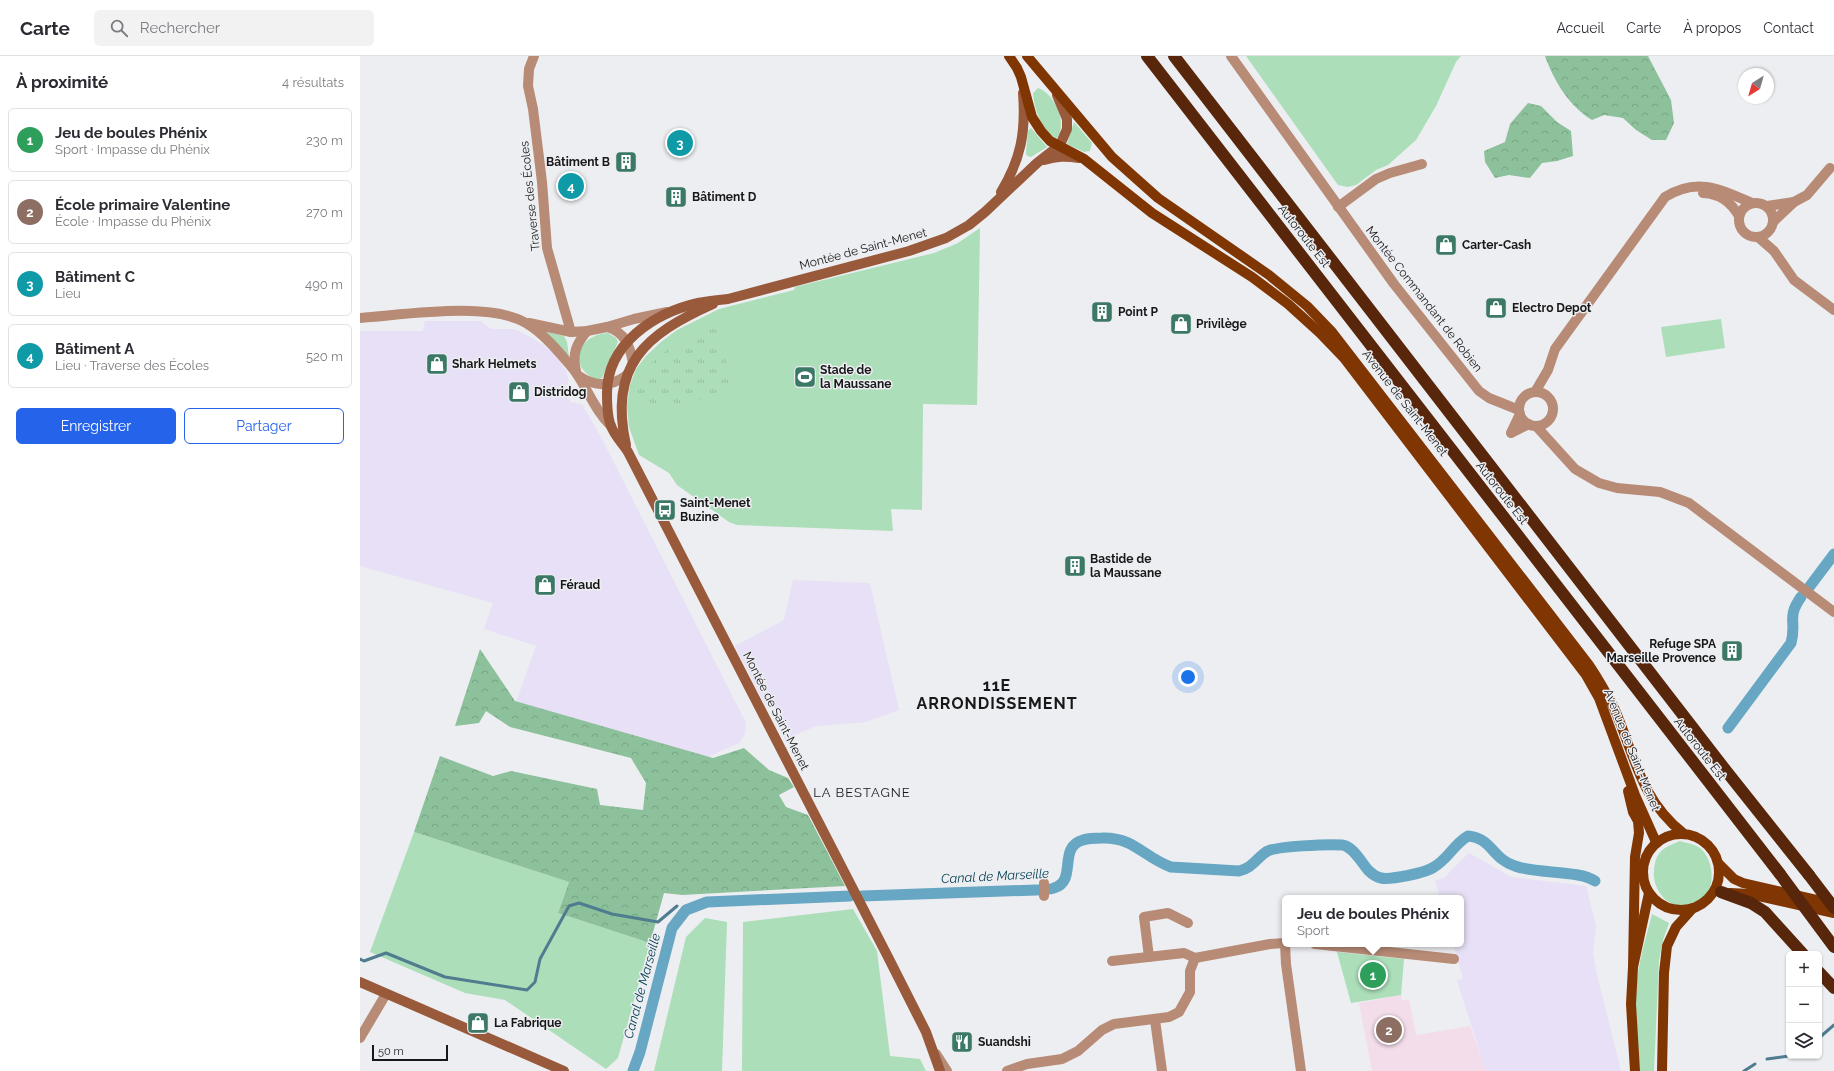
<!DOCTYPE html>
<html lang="fr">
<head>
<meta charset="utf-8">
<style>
  :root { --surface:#fff; --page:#f2f2f3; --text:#2b2b33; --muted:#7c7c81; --line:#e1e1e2; --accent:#2563eb }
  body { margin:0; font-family:Raleway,sans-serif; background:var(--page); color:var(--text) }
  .controls { position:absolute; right:12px; bottom:12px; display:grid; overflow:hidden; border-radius:6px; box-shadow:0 1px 3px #0004 }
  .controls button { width:36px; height:36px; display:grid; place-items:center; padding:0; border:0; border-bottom:1px solid var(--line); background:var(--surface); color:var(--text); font:20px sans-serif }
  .compass { position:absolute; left:1378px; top:12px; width:36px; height:36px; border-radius:50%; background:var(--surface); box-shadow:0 1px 3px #0004; rotate:217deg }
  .scale { position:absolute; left:12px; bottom:10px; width:76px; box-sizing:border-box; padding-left:4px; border:2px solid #18181a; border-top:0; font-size:11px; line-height:14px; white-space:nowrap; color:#18181a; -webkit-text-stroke:3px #edeef1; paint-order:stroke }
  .you { position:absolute; left:828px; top:621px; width:14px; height:14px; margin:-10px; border:3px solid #fff; border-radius:50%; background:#1a73e8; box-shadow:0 0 0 6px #1a73e833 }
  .badge { display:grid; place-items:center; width:26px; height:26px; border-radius:50%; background:var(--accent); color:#fff; font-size:13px; font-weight:700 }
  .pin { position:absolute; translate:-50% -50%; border:2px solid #fff; box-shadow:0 1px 4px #0006 }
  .popup { position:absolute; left:922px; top:839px; width:182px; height:52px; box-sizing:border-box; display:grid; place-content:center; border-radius:6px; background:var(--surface); filter:drop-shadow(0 1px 3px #0005); font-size:13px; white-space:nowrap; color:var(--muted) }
  .popup b { font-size:15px; color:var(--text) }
  .popup::after { content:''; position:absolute; left:50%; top:100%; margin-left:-8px; border:8px solid transparent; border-top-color:var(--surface) }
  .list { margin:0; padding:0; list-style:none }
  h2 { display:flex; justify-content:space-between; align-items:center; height:52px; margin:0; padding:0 16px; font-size:17px }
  h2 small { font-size:13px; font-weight:400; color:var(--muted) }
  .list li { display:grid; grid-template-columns:26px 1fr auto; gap:12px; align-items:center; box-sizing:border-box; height:64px; margin:0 8px 8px; padding:0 8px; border:1px solid var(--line); border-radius:6px }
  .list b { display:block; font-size:15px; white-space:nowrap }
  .list p { margin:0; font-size:13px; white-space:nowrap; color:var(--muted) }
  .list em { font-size:13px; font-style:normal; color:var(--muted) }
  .actions { display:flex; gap:8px; padding:12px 16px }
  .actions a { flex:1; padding:9px 0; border:1px solid var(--accent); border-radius:6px; text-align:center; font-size:14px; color:var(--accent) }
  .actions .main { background:var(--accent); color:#fff }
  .icon { flex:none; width:22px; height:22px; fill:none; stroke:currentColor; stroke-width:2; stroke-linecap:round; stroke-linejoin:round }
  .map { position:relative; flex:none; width:1474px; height:1015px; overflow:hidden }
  header { display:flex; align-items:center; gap:24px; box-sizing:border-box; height:56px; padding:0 20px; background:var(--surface); border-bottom:1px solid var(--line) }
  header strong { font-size:19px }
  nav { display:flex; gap:22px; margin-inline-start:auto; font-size:14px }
  .search { width:280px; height:36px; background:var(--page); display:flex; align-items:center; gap:10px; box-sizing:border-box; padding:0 14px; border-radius:6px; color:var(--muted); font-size:15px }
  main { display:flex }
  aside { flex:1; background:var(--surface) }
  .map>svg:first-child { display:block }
  .industrial { fill:#e7e0f6 }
  .education { fill:#f3ddea }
  .green { fill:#abdeb9 }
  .forest { fill:url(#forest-crowns) }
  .park { fill:url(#park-tufts) }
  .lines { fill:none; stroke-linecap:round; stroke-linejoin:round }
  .stream { stroke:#507c90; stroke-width:3 }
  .canal { stroke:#68a7c3; stroke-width:11 }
  .street { stroke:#b78b76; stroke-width:10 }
  .secondary { stroke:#985a3b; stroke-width:10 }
  .primary { stroke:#803603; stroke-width:10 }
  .highway { stroke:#58270b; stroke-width:12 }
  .highway-bridge { stroke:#58270b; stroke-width:12 }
  .labels { text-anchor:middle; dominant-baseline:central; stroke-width:3; stroke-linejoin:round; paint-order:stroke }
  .poi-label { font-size:12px; font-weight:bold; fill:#18181a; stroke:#edeef1; text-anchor:start }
  .street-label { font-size:12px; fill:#18181a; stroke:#edeef1 }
  .neighbourhood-label { font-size:13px; letter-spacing:1px; fill:#18181a; stroke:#edeef1 }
  .water-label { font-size:13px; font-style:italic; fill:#094256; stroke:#edeef1 }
  .district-label { font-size:16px; font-weight:bold; letter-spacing:1px; fill:#18181a; stroke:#edeef1 }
</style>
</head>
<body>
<header>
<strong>Carte</strong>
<div class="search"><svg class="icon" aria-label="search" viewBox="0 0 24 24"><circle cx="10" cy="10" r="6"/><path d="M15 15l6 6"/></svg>Rechercher</div>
<nav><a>Accueil</a><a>Carte</a><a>À propos</a><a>Contact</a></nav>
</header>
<main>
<aside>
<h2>À proximité<small>4 résultats</small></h2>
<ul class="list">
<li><span class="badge" style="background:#2e9e5b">1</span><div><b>Jeu de boules Phénix</b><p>Sport · Impasse du Phénix</p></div><em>230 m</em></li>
<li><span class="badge" style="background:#8d6e63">2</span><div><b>École primaire Valentine</b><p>École · Impasse du Phénix</p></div><em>270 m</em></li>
<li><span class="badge" style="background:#0f9aa8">3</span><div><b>Bâtiment C</b><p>Lieu</p></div><em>490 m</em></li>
<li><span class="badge" style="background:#0f9aa8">4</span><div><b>Bâtiment A</b><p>Lieu · Traverse des Écoles</p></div><em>520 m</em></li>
</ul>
<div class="actions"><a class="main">Enregistrer</a><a>Partager</a></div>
</aside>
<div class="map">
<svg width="1474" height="1015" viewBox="0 0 1474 1015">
  <defs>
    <pattern id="forest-crowns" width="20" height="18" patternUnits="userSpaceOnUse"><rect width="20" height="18" fill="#8dc19b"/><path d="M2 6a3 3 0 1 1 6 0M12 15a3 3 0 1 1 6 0" fill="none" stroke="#79a585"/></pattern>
    <pattern id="park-tufts" width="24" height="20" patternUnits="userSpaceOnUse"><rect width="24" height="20" fill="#abdeb9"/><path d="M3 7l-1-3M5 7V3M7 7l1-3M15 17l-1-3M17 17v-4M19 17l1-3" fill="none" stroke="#92be9e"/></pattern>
  </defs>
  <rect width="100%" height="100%" fill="#edeef1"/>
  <g class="industrial">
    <path d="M65,265h56l10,8h23l20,10 21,14 11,18 3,9 -4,14 6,8 11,2 21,37 143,282 -1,11 -6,9 -38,17 -187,-52 22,-62 -52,-17 9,-26 -133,-37v-235h63z"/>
    <path d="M433,524l77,3 29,127 -33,12 -50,4 -32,14v-14l-9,-18 -9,-2 -31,-60 49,-26z"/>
    <path d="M1109,797l42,24 75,9 10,40 -3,28 5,25 23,92h-135l-29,-90 6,-3 -10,-34h8v-46h-21l-5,-17 10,-4z"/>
  </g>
  <path class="education" d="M1041,939l1,6 7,-2 7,36 54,-9 16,45h-114l-13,-68z"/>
  <g class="green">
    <path d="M886,0h215l-5,6 -20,44 -20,34 -28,25 -12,5 -20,15 -8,2 -10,-2z"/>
    <path d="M678,32c16,5 31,36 18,51 -16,-13 -21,-27 -23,-46z"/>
    <path d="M714,66l18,21 -2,8 -6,1 -17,-8z"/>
    <path d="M671,72l16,19 -16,10 -4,-1 -1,-3 2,-22z"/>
    <path d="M620,172l-3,177 -54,-1 -1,106 -31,-1 2,22 -156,-6 -8,-3 -52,-37 -8,-12 -30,-18 -10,-28 -2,-21 3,-21 6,-16 10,-13 15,-14 16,-12 42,-21 75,-19 1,-3 139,-34 24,-10z"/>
    <path d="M1361,263l4,29 -59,9 -5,-30z"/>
    <path d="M183,275l21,5 3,6 2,15z"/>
    <path d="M248,277l8,5 2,4 -16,36 -5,2c-30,-13 -20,-45 11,-47z"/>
    <path d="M54,776l155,50 -11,31 92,30 -32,115 -12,11 -101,-69 -40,-7 -95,-41z"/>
    <path d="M1320,785c6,2 15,3 20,7 13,11 17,38 3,50 -12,10 -31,11 -41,-2 -6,-8 -9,-16 -8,-26 2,-19 9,-22 26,-29z"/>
    <path d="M493,853l24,42 13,105 30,3 6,12h-184l1,-149z"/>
    <path d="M1292,858l17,9 -6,17 -4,20 -5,111h-14c-2,-27 -6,-55 -4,-83 2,-25 10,-50 16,-74z"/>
    <path d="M345,862l22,4 -5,149h-68l32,-134z"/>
    <path d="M977,896l67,7 -3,36 -50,8z"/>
  </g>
  <g class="forest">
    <path d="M1185,0h103l23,44 3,23 -8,17h-14l-16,-10 -13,-12 -19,-3 -12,5c-23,-14 -38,-39 -47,-64z"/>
    <path d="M1168,47l13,3 16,16 14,9 2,25 -16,5 -15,2 -12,15 -21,-3 -14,3 -10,-16 -1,-11 21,-9 5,-18z"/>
    <path d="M120,593l35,52 198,57 31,-10 25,22 19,8 6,9 -15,8 7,12 22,8 37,71 -163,9 -18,-2 -14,50 -92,-30 11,-31 -155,-50 26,-76 53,20 18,-5 86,18 3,16 43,5 3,-27 -15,-25 -121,-31 -24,-16 -7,12 -24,3z"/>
  </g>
  <path class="park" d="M359,270l13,64 -8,6 -87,14c0,-8 -1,-17 2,-25 11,-35 50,-46 80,-59z"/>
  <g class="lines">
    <g class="stream">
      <path d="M0,903l4,2 22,-8 59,24 82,13 8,-8 5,-23 29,-53 10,-3 33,11 46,8 19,-16"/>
      <path d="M1459,982l15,-13"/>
      <path d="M1407,1003l22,-3"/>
      <path d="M1384,1015l11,-7"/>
    </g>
    <g class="canal">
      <path d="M1450,530l24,-32"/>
      <path d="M1368,672l63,-85c6,-21 -5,-25 10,-46"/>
      <path d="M502,840l174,-6c6,0 13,0 18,-2 24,-7 3,-41 29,-48 6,-2 13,-2 19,-2 32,-1 41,19 69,29l68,4c13,-3 17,-12 27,-19 8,-6 64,-8 76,-7 11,1 19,17 26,25 3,3 8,7 13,8 9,2 45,-5 53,-11 14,-8 20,-23 34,-31 24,2 24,23 47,30 22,8 64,4 80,15"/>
      <path d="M273,1015l7,-19 32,-124 14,-18 21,-8 143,-6"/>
    </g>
    <g class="street">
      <path d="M174,0l-5,13 -1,17 5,23 9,73 5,66 24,84"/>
      <path d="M871,0l163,228 85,107 10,7 30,12"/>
      <path d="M1343,137c17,1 27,8 36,23"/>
      <circle cx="1396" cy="164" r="17"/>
      <path d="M1407,150l27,-4"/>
      <path d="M978,151l38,-28 14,-6 32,-9"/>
      <path d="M1414,165l20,-19 13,-7 23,-27"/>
      <path d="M1398,181l16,14 20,29 40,30"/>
      <path d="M0,262c44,-3 129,-17 166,5 18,11 31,27 44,42 16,18 23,44 41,61"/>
      <path d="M169,267l42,9 16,-1 20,-4 27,-8 33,-7"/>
      <path d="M247,271c18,5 23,19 26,36"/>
      <path d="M216,315c-4,-17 0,-27 11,-40"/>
      <path d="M219,320c16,11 32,11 48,-1"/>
      <path d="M1175,336l13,-22 7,-21 110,-152c32,-20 55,-8 87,6"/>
      <circle cx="1176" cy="353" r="17"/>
      <path d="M1160,358l-9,19 18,-9"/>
      <path d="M1176,370l39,43 24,14 18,5 43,4 29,11 145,109"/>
      <path d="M684,827v13"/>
      <path d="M925,888l1,20 15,107"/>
      <path d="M955,888l139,15"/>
      <path d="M789,901l-5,-40 24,-4 20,10"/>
      <path d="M752,905l72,-8 11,5"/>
      <path d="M795,964l7,51"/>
      <path d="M0,982l26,-44"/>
      <path d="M576,998l11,17"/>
      <path d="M647,1015l20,-7 35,-5 16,-8 24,-21 12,-6 55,-7 10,-5 11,-20v-21l5,-13 75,-14 15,-1"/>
    </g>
    <g class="secondary">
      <path d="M684,104c13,-4 22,-4 35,-2"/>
      <path d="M641,136c20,-33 25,-60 22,-99"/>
      <path d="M266,389c-18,-80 20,-111 87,-141"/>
      <path d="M0,926l204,89"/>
      <path d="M580,1015l-14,-39 -38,-75 -260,-505c-5,-8 -14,-17 -17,-26 -4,-9 -4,-23 -4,-33 0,-49 47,-80 91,-90 9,-2 20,-3 30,-4l181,-48 37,-13 23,-13 16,-13 52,-49 23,-18 7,-16v-10l-10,-24"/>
    </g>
    <g class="primary">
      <path d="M649,0l8,12 4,9 11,40 9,14 9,10 34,18 68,54 100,64 36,27 32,29 24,25 242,317 13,23 36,97 21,47"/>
      <path d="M667,0l85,101 46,41 111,77 38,31 25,26 257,333c10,15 18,29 26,45 20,47 26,90 68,123"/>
      <path d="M1268,735l5,21 5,9 1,12 -4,24 -2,110"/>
      <circle cx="1321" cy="816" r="38"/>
      <path d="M1359,808l15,15 9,4 91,21"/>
      <path d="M1370,837l20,1 84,19"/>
      <path d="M1275,1015l-4,-67 2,-37 16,-74"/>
      <path d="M1302,1015l2,-98 3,-27 9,-19 17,-19"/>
    </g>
    <g class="highway">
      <path d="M787,0l633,818"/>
      <path d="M814,0l553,716 82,103"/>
      <path d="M1361,836l30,11 14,9 38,42"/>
      <path d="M1459,916l15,16"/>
    </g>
    <g class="highway-bridge">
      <path d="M1420,818l54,73"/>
      <path d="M1449,819l25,33"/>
    </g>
  </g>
  <defs>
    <g id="building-square" transform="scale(1.15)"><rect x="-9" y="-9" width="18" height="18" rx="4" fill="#3b7966" stroke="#edeef1"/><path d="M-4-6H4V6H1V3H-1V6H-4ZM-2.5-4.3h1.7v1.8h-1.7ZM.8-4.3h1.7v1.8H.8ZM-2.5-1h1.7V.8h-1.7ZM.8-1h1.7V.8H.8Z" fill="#fff"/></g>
    <g id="shop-square" transform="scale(1.15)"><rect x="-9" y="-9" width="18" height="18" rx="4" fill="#3b7966" stroke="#edeef1"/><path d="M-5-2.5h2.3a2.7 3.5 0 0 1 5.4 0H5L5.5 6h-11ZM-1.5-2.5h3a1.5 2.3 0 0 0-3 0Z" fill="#fff"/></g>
    <g id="stadium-square" transform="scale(1.15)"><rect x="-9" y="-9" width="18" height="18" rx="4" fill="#3b7966" stroke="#edeef1"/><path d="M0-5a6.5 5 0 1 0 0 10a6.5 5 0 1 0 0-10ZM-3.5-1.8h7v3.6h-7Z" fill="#fff"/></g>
    <g id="bus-square" transform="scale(1.15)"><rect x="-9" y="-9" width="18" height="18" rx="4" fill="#3b7966" stroke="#edeef1"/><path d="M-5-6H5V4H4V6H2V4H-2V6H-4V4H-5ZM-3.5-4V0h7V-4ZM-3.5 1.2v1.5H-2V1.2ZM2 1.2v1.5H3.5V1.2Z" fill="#fff"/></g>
    <g id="restaurant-square" transform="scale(1.15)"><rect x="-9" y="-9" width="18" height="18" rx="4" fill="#3b7966" stroke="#edeef1"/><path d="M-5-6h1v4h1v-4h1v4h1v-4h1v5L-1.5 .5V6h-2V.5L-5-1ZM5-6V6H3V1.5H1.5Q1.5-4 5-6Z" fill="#fff"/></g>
  </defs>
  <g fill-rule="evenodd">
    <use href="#building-square" x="266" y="106"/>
    <use href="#building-square" x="316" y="141"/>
    <use href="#shop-square" x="1086" y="189"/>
    <use href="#shop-square" x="1136" y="252"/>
    <use href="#building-square" x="742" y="256"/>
    <use href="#shop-square" x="821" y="268"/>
    <use href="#shop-square" x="77" y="308"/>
    <use href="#stadium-square" x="445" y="321"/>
    <use href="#shop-square" x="159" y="336"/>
    <use href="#bus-square" x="305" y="454"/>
    <use href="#building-square" x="715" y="510"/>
    <use href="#shop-square" x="185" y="529"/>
    <use href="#building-square" x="1372" y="595"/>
    <use href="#shop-square" x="118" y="967"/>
    <use href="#restaurant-square" x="602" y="986"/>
  </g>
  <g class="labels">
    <g class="poi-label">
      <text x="250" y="106" text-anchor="end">Bâtiment B</text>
      <text x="332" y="141">Bâtiment D</text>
      <text x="1102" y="189">Carter-Cash</text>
      <text x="1152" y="252">Electro Depot</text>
      <text x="758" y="256">Point P</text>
      <text x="836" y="268">Privilège</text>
      <text x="92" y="308">Shark Helmets</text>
      <text x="460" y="314">Stade de<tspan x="460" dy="14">la Maussane</tspan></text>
      <text x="174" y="336">Distridog</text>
      <text x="320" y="447">Saint-Menet<tspan x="320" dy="14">Buzine</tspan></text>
      <text x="730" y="503">Bastide de<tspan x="730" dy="14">la Maussane</tspan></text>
      <text x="200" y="529">Féraud</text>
      <text x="1356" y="588" text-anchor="end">Refuge SPA<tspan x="1356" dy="14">Marseille Provence</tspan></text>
      <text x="134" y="967">La Fabrique</text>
      <text x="618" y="986">Suandshi</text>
    </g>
    <g class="street-label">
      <text transform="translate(170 140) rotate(-96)">Traverse des Écoles</text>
      <text transform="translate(944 180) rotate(52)">Autoroute Est</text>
      <text transform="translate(503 193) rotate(-15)">Montée de Saint-Menet</text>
      <text transform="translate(1064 243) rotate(52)">Montée Commandant de Robien</text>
      <text transform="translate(1045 347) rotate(52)">Avenue de Saint-Menet</text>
      <text transform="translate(1142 437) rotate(52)">Autoroute Est</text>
      <text transform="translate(416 655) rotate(63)">Montée de Saint-Menet</text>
      <text transform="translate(1340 693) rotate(52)">Autoroute Est</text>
      <text transform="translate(1272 694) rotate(68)">Avenue de Saint-Menet</text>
    </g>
    <g class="neighbourhood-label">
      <text x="502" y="736">LA BESTAGNE</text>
    </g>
    <g class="water-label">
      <text transform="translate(635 820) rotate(-3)">Canal de Marseille</text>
      <text transform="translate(282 930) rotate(-75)">Canal de Marseille</text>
    </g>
    <g class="district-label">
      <text x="637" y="629">11E<tspan x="637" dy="18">ARRONDISSEMENT</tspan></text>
    </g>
  </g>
</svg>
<div class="controls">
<button>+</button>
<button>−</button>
<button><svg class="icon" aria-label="layers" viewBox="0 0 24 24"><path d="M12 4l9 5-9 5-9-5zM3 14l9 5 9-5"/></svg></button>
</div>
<svg class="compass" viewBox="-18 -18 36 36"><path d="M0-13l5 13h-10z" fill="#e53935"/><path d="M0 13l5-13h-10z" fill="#7c7c81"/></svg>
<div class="scale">50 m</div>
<div class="you"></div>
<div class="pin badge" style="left:1013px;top:919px;background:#2e9e5b">1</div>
<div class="popup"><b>Jeu de boules Phénix</b>Sport</div>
<div class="pin badge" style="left:1029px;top:974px;background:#8d6e63">2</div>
<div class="pin badge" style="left:320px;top:87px;background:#0f9aa8">3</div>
<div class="pin badge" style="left:211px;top:130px;background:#0f9aa8">4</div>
</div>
</main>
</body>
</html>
